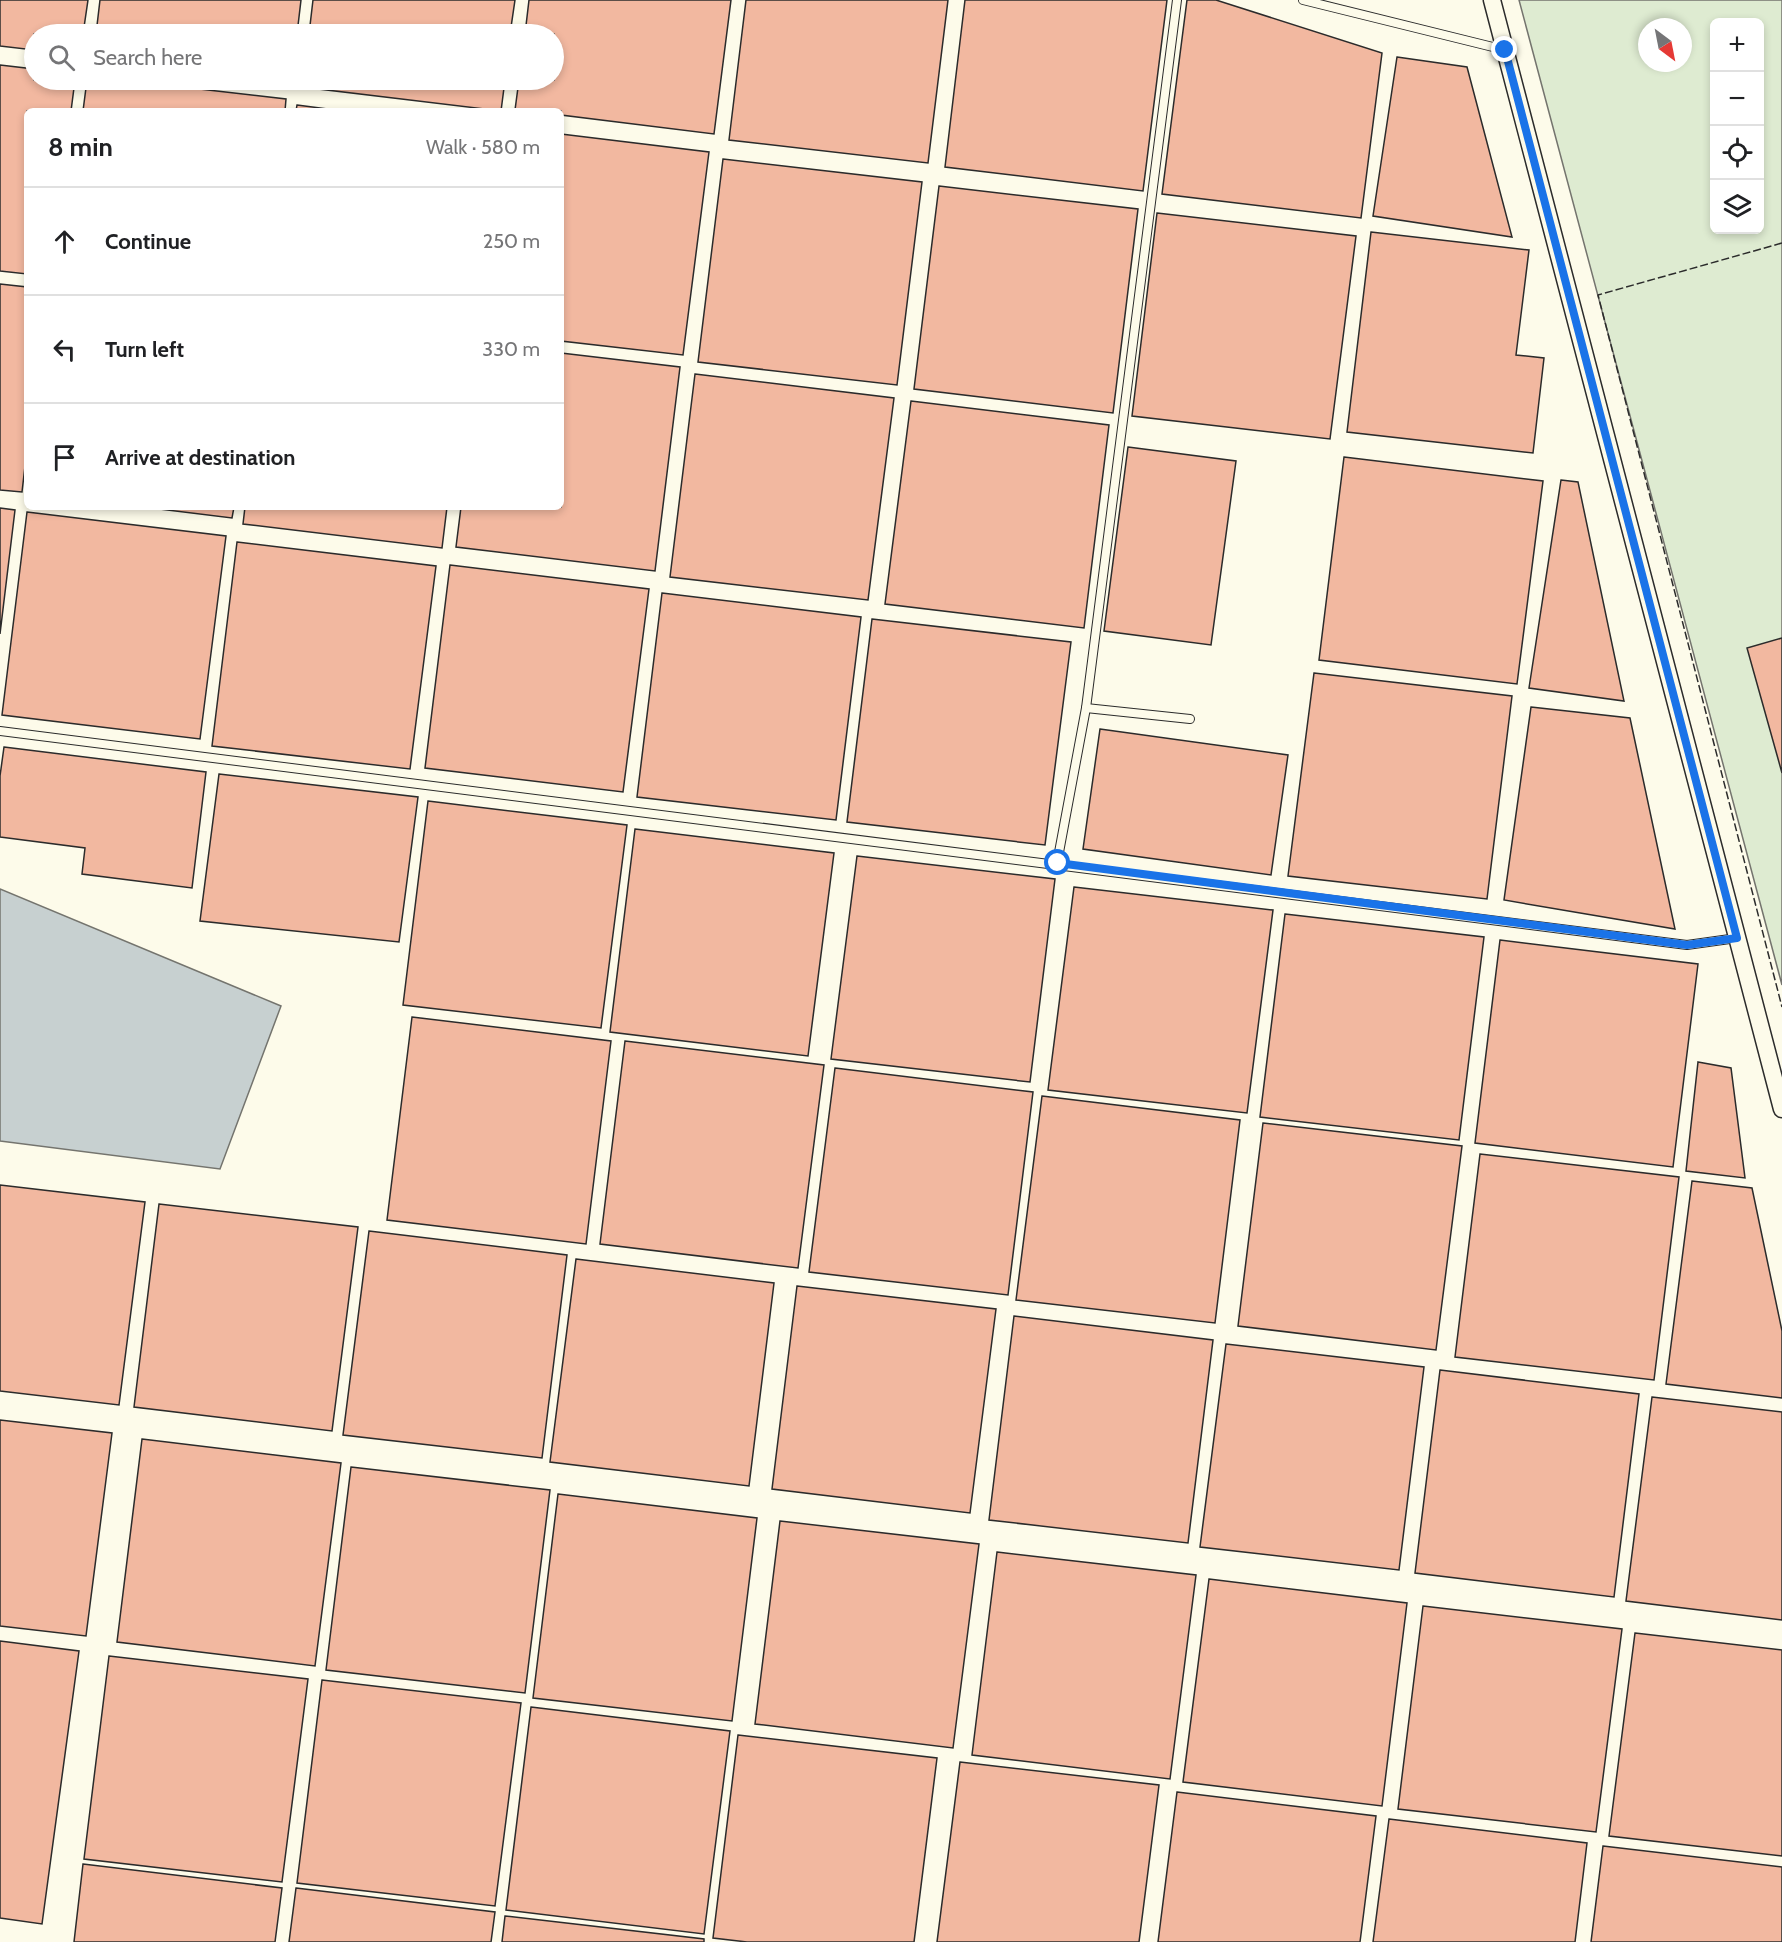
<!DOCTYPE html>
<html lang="en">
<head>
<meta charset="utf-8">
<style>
  :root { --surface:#fff; --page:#f2f2f2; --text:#202124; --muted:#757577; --line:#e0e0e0 }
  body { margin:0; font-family:Cabin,sans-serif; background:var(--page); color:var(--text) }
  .controls { position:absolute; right:18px; top:18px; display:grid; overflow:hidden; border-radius:9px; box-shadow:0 3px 9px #0003 }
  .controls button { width:54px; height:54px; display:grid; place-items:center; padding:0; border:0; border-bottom:2px solid var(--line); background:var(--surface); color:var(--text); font:30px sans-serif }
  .compass { position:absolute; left:1638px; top:18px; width:54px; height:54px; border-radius:50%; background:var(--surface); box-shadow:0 3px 9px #0003; rotate:148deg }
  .stop { position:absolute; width:18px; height:18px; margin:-14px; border:4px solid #1a73e8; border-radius:50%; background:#fff }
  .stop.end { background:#1a73e8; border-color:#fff; box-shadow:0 2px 6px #0008 }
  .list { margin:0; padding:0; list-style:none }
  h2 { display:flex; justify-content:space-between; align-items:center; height:78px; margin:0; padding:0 24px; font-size:26px }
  h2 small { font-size:20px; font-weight:400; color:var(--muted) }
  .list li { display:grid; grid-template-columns:39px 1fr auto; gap:18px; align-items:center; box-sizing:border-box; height:108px; padding:0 24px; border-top:2px solid var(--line) }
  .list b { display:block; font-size:22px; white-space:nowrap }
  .list em { font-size:20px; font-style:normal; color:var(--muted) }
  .icon { flex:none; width:33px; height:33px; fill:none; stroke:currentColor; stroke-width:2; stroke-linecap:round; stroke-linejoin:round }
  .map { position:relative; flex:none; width:1782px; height:1942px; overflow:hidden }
  .search { position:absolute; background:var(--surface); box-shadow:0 3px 9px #0003; left:24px; top:24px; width:540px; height:66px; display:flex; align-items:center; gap:15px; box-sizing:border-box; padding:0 21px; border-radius:33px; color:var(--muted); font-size:22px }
  .panel { position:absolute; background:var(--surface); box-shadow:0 3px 9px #0003; left:24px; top:108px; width:540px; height:402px; border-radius:9px }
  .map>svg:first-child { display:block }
  .green { fill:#deebd1; stroke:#74746e; stroke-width:1.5; fill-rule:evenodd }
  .water { fill:#c7d0d0; stroke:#74746e; stroke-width:1.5 }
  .building { fill:#f2b8a0; stroke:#2b2b2b; stroke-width:1.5 }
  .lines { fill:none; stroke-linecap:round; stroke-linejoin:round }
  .lane-casing { stroke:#2b2b2b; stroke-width:10 }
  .street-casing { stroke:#2b2b2b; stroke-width:19 }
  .lane { stroke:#fdfbea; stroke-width:8 }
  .street { stroke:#fdfbea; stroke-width:16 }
  .fence { stroke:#2b2b2b; stroke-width:1.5; stroke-dasharray:8 3; stroke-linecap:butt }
  .route { stroke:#1a73e8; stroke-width:8 }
</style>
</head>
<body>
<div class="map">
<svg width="1782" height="1942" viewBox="0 0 1782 1942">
  <rect width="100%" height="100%" fill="#fdfbea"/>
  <path class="green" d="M1519,0h263v985zM1714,22h46v208h-46zM1647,27h36v36h-36z"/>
  <path class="water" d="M0,889l281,117 -61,163 -220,-28z"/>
  <g class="building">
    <path d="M0,0h88l-5,34h-49v16l-34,-4z"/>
    <path d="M100,0h201l-4,34h-201z"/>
    <path d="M313,0h202l-5,34h-201z"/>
    <path d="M529,0h202l-17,134 -153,-19v-4l-46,-1 4,-30h35v-46h-29z"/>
    <path d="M746,0h202l-20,163 -199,-23z"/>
    <path d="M965,0h202l-24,191 -198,-24z"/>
    <path d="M1187,0h29l166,53 -21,165 -199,-24z"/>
    <path d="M1397,57l70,10 45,170 -139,-21z"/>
    <path d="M0,65l34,4v11h41l-4,31h-44v163l-27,-3z"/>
    <path d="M87,80h34l165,19 -1,12h-202z"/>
    <path d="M303,80h202l-4,31 -199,-24z"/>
    <path d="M297,105l46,6h-47z"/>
    <path d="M561,134l148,18 -26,203 -122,-14z"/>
    <path d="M723,159l199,23 -25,203 -199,-23z"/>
    <path d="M939,186l199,23 -25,204 -199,-24z"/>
    <path d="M1157,213l199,23 -26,203 -198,-23z"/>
    <path d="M1371,232l158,18 -13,105 28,3 -11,95 -186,-21z"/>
    <path d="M0,284l27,3v162l-5,43 -22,-2z"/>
    <path d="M561,353l119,14 -25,204 -199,-24 5,-40h100z"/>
    <path d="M695,374l199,24 -26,202 -198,-23z"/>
    <path d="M911,401l198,24 -25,203 -199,-24z"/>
    <path d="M1128,447l108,14 -25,184 -107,-14z"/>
    <path d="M1344,457l199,24 -26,203 -198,-24z"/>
    <path d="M1561,480l17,2 46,219 -95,-13z"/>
    <path d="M143,507h91l-2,11z"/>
    <path d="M245,507h202l-5,41 -199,-24z"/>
    <path d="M0,508l15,2 -15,124z"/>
    <path d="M27,512l199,24 -26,203 -198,-24z"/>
    <path d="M237,542l199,24 -26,203 -198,-23z"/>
    <path d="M450,565l199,24 -26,203 -198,-24z"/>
    <path d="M662,593l199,24 -25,203 -199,-23z"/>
    <path d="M872,619l199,23 -26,203 -198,-23z"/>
    <path d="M1782,638v135l-35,-125z"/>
    <path d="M1314,673l198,23 -25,203 -199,-23z"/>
    <path d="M1531,707l99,11 45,211 -171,-29z"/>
    <path d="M1100,729l188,26 -17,120 -188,-26z"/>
    <path d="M4,747l202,25 -14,116 -110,-14 3,-26 -85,-11v-61z"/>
    <path d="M219,774l199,23 -19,145 -199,-21z"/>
    <path d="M428,801l199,24 -26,203 -198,-23z"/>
    <path d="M635,829l199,24 -26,203 -198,-24z"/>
    <path d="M857,856l198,23 -25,203 -199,-23z"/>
    <path d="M1074,887l199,23 -26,203 -199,-23z"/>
    <path d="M1285,914l199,23 -25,203 -199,-23z"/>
    <path d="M1500,940l198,24 -25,203 -198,-24z"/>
    <path d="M412,1017l199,24 -25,203 -199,-24z"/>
    <path d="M625,1041l199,24 -26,203 -198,-24z"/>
    <path d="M1698,1062l33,6 14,110 -59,-7z"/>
    <path d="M835,1068l198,24 -25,203 -199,-23z"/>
    <path d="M1042,1096l198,24 -25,203 -199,-23z"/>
    <path d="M1263,1123l199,23 -26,204 -198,-24z"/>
    <path d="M1480,1154l199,23 -25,203 -199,-23z"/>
    <path d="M1692,1181l60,7 30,143v67l-116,-14z"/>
    <path d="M0,1185l145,17 -26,203 -119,-14z"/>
    <path d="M159,1204l199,23 -26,204 -198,-24z"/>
    <path d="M369,1231l198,24 -25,203 -199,-23z"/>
    <path d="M576,1259l198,24 -25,203 -199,-24z"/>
    <path d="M797,1286l199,23 -26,204 -198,-24z"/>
    <path d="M1014,1316l199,24 -25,203 -199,-23z"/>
    <path d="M1226,1344l198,23 -25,203 -199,-23z"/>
    <path d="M1440,1370l199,24 -25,203 -199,-24z"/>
    <path d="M1652,1397l130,15v208l-156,-19z"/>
    <path d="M0,1420l112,13 -26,203 -86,-10z"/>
    <path d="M142,1439l199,24 -26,203 -198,-24z"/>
    <path d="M351,1467l199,23 -25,203 -199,-23z"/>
    <path d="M558,1494l199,24 -25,203 -199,-23z"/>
    <path d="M780,1521l199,23 -26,204 -198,-24z"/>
    <path d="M997,1552l199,23 -26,204 -198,-24z"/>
    <path d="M1209,1579l198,24 -25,203 -199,-24z"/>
    <path d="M1423,1606l199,23 -26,203 -198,-23z"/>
    <path d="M1635,1633l147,17v206l-173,-20z"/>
    <path d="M0,1641l79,10 -37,273 -42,-6z"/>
    <path d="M109,1656l199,23 -26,203 -198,-23z"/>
    <path d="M322,1680l199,23 -26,203 -198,-23z"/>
    <path d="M531,1707l199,24 -26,203 -198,-24z"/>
    <path d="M738,1735l199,23 -23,184h-167l-34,-4z"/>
    <path d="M960,1762l199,23 -20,157h-202z"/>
    <path d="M1177,1792l199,24 -16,126h-202z"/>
    <path d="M1389,1819l198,24 -12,99h-202z"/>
    <path d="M1603,1846l179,21v75h-191z"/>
    <path d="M83,1864l199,24 -7,54h-201z"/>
    <path d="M296,1888l199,24 -4,30h-202z"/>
    <path d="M505,1916l199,23v3h-202z"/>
  </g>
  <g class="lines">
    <g class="lane-casing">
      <g id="lane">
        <path d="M1303,0l202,50"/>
        <path d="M1086,708l104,11"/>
        <path d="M0,731l1687,214 50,-7"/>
        <path d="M1057,863l29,-155 91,-708"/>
      </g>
    </g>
    <g class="street-casing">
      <path id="street" d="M1492,0l290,1109"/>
    </g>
    <use href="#lane" class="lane"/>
    <use href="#street" class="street"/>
    <path class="fence" d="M1782,243l-184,52 184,712"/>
  </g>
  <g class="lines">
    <path class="route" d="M1058,863l629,82 50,-7 -232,-888"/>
  </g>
</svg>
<div class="controls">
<button>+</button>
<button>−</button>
<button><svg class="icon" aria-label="locate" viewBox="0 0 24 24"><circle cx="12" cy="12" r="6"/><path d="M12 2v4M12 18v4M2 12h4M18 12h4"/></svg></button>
<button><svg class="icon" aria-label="layers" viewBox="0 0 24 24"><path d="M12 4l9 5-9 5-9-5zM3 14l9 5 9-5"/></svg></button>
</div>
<svg class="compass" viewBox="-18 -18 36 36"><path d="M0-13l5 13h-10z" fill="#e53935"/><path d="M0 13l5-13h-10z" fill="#757577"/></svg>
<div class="stop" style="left:1058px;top:863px"></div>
<div class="stop end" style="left:1505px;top:50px"></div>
<div class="search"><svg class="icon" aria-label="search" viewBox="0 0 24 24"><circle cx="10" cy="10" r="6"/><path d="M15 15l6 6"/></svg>Search here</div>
<section class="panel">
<h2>8 min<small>Walk · 580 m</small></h2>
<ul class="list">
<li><svg class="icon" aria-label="ahead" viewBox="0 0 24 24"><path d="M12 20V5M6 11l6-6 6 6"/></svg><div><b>Continue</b></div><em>250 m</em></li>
<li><svg class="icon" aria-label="left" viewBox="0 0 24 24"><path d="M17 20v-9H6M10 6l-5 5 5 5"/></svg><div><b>Turn left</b></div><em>330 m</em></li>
<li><svg class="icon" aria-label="arrive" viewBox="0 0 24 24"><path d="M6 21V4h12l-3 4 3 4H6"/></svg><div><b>Arrive at destination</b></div></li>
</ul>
</section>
</div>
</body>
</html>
